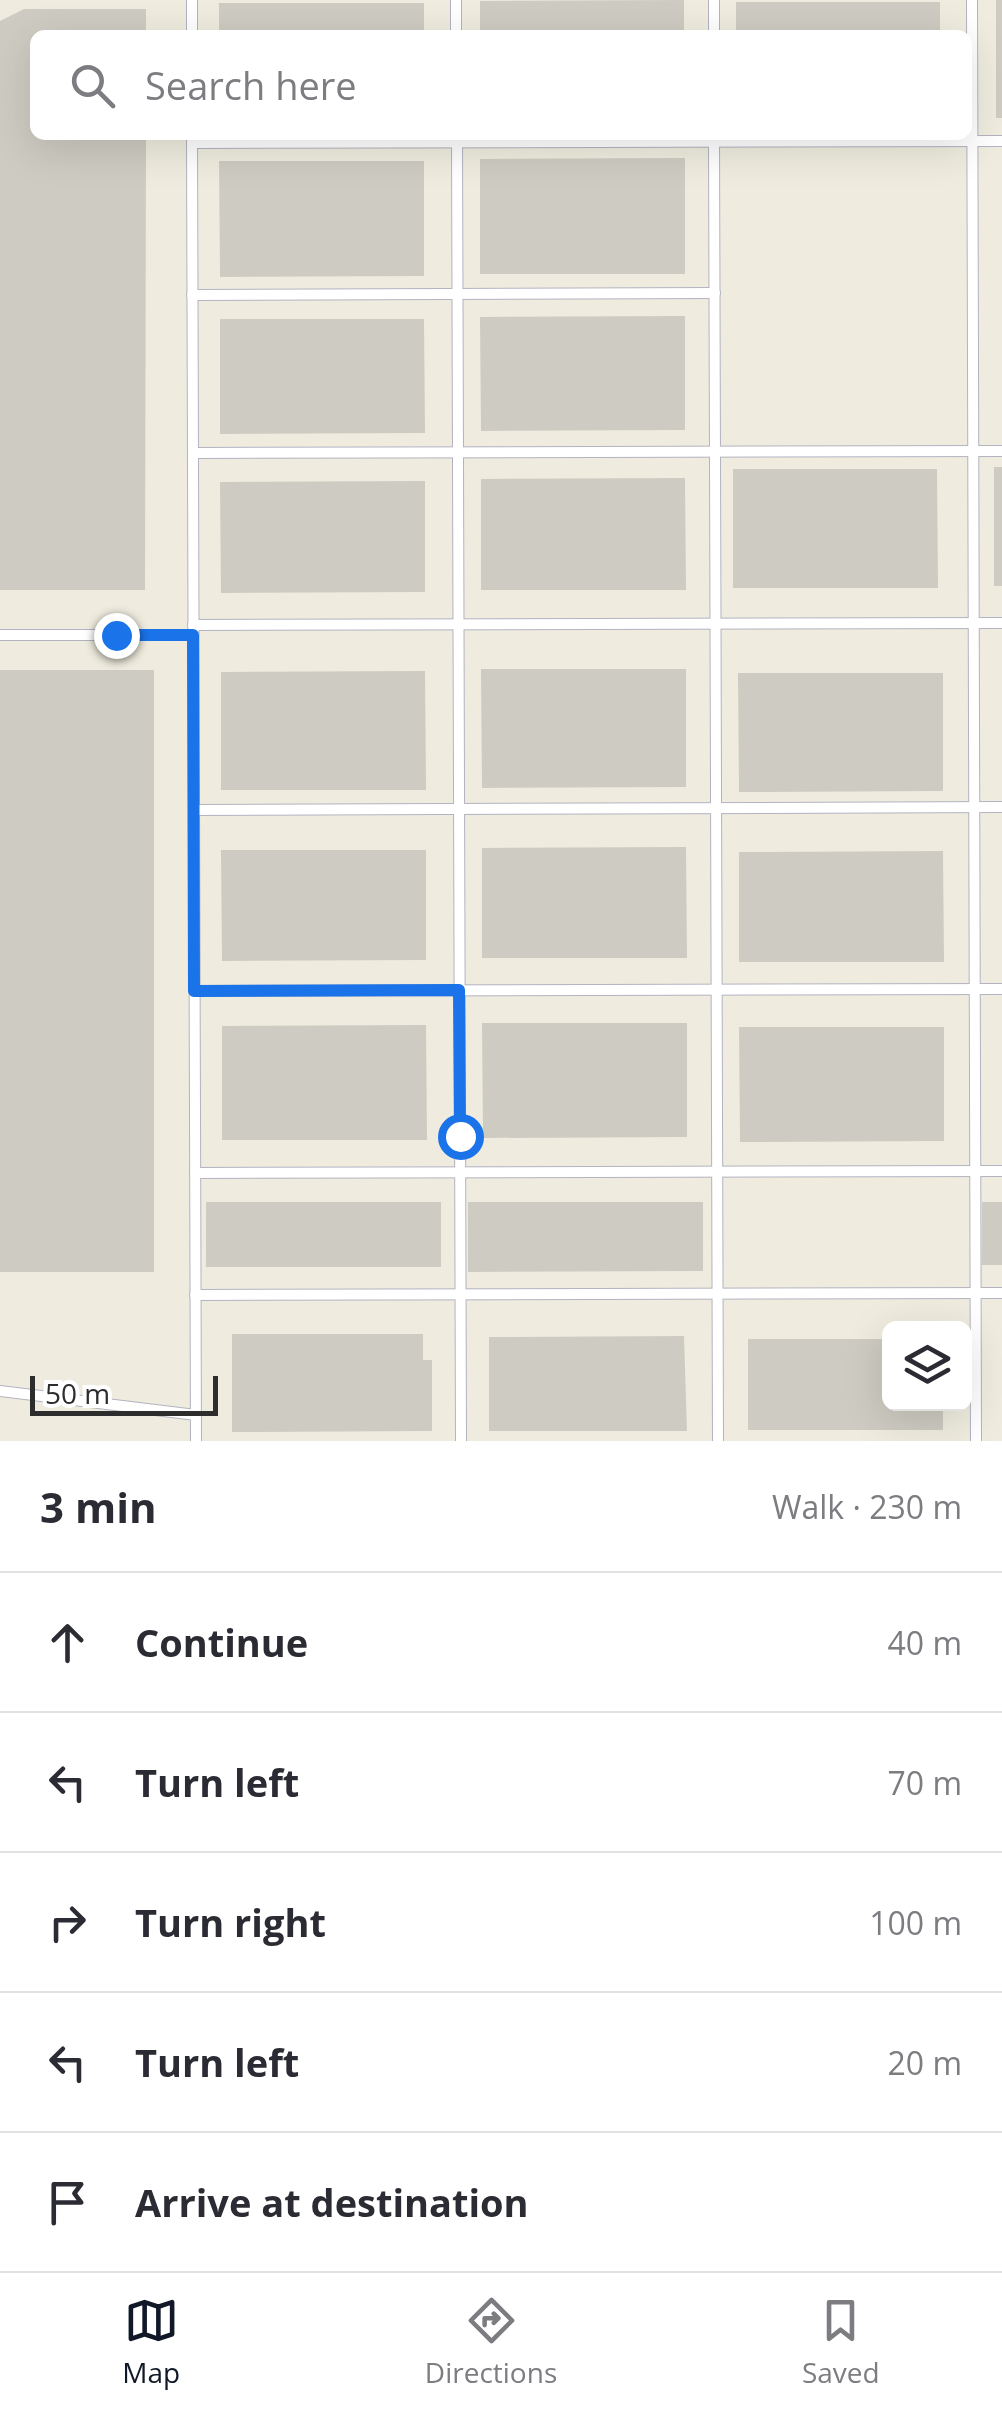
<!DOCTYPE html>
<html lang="en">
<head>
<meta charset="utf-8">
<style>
  :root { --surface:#fff; --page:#f2f2f3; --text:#2b2b33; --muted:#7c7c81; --line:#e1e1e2; --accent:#111827 }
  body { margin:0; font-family:"Open Sans",sans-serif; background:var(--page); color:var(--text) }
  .controls { position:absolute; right:30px; bottom:30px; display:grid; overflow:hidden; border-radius:15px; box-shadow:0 10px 40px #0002 }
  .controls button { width:90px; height:90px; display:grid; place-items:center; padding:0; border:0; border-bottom:2px solid var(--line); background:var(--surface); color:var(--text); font:50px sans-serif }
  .scale { position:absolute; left:30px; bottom:25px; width:188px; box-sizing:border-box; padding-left:10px; border:5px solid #2d2d2d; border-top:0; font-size:28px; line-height:35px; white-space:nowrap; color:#2d2d2d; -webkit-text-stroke:8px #fff; paint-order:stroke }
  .stop { position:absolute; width:30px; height:30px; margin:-22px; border:8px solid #1a73e8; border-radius:50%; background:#fff }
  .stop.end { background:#1a73e8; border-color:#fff; box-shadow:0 2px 10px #0008 }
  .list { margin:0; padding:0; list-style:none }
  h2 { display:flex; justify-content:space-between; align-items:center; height:130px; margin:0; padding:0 40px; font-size:42px }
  h2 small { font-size:32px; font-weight:400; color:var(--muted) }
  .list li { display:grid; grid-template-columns:65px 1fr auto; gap:30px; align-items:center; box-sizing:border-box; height:140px; padding:0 40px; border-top:2px solid var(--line) }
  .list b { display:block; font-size:38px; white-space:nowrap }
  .list em { font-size:32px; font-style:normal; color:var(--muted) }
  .icon { flex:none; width:55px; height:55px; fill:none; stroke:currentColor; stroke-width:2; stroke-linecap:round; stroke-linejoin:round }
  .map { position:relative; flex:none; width:1002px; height:1441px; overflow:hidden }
  .search { position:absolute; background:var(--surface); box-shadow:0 10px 40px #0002; left:30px; right:30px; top:30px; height:110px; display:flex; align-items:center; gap:25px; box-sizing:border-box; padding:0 35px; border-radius:15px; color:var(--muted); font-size:38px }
  .sheet { height:830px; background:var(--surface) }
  nav { display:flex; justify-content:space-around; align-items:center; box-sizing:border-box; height:140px; border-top:2px solid var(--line); background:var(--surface); font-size:28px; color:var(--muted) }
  nav a { display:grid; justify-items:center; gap:5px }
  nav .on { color:var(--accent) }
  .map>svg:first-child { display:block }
  .building { fill:#cecbc2 }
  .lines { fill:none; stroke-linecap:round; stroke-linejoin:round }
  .service-casing { stroke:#b3b3c1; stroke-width:12 }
  .service { stroke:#fff; stroke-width:10 }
  .route { stroke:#1a73e8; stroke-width:12 }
</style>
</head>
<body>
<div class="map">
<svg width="1002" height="1441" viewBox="0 0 1002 1441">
  <rect width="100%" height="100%" fill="#efecdf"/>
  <g class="building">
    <path d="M684,0v35h-204v-34z"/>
    <rect x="996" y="0" width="6" height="118"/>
    <rect x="736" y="2" width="204" height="33"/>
    <rect x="219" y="3" width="205" height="32"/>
    <path d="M24,9h122v26h-111v100h111l-1,455h-145v-569z"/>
    <path d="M685,158v116h-205v-115z"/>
    <path d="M219,161h205v115l-204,1z"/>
    <path d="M685,316v114l-204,1 -1,-114z"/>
    <path d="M220,319h204l1,114 -205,1z"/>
    <rect x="994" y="467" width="8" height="119"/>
    <path d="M733,469h204l1,119h-205z"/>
    <path d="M685,478l1,112h-205v-111z"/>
    <path d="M425,481v111l-204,1 -1,-111z"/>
    <path d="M481,669h205v118l-204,1z"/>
    <rect x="0" y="670" width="154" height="602"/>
    <path d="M425,671l1,119h-205v-118z"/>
    <path d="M738,673h205v118l-204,1z"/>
    <path d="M686,847l1,111h-205v-110z"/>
    <path d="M221,850h205v110l-204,1z"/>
    <path d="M943,851l1,111h-205v-110z"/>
    <path d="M482,1023h205v114l-204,1z"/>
    <path d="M426,1025l1,115h-205v-114z"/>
    <path d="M739,1027h205v114l-204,1z"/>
    <rect x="206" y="1202" width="235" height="65"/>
    <path d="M468,1202h235v69l-235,1z"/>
    <rect x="982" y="1202" width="20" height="63"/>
    <path d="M232,1334h191v26h9v71l-200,1z"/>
    <path d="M684,1336l3,95h-198v-94z"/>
    <path d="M748,1339h142v65h53v26h-195z"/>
  </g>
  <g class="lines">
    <g class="service-casing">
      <g id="service">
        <path d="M192,0v35"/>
        <path d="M456,0v35"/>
        <path d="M714,0v35"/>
        <path d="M972,0l4,1441"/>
        <path d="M192,135l4,1306"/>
        <path d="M457,135l4,1306"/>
        <path d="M714,135l4,1306"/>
        <path d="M192,143l810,-2"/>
        <path d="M192,295l523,-2"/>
        <path d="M193,453l809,-2"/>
        <path d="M193,625l809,-2"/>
        <path d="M0,635h193"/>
        <path d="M194,810l808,-3"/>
        <path d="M195,991l807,-2"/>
        <path d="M195,1173l807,-2"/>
        <path d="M195,1295l807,-2"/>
        <path d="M0,1391l196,24"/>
      </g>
    </g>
    <use href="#service" class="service"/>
  </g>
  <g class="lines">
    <path class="route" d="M116,635h77l1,356 265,-1 1,146"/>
  </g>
</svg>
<div class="controls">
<button><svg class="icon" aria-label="layers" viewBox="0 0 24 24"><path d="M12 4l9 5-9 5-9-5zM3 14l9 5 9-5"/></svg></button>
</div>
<div class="scale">50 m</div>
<div class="stop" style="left:460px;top:1136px"></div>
<div class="stop end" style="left:116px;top:635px"></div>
<div class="search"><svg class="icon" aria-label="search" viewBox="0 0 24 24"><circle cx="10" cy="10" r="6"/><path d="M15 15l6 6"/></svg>Search here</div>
</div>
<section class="sheet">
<h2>3 min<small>Walk · 230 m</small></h2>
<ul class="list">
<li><svg class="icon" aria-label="ahead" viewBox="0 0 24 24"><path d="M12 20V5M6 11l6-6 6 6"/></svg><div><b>Continue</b></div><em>40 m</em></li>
<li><svg class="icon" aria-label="left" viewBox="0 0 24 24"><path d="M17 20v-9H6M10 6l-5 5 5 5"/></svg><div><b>Turn left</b></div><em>70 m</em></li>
<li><svg class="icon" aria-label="right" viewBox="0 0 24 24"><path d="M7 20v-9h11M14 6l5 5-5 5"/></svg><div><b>Turn right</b></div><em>100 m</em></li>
<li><svg class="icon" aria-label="left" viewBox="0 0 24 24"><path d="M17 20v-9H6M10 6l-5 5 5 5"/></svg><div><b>Turn left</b></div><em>20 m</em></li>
<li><svg class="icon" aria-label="arrive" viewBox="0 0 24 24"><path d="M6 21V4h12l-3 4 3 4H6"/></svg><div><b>Arrive at destination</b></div></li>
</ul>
</section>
<nav>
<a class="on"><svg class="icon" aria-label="map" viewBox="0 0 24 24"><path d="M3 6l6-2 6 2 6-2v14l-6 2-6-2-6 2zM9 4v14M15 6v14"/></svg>Map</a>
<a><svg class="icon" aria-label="directions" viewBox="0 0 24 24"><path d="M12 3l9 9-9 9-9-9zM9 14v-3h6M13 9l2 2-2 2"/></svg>Directions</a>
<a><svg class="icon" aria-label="saved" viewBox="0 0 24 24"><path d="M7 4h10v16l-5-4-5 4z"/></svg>Saved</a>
</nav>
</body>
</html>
